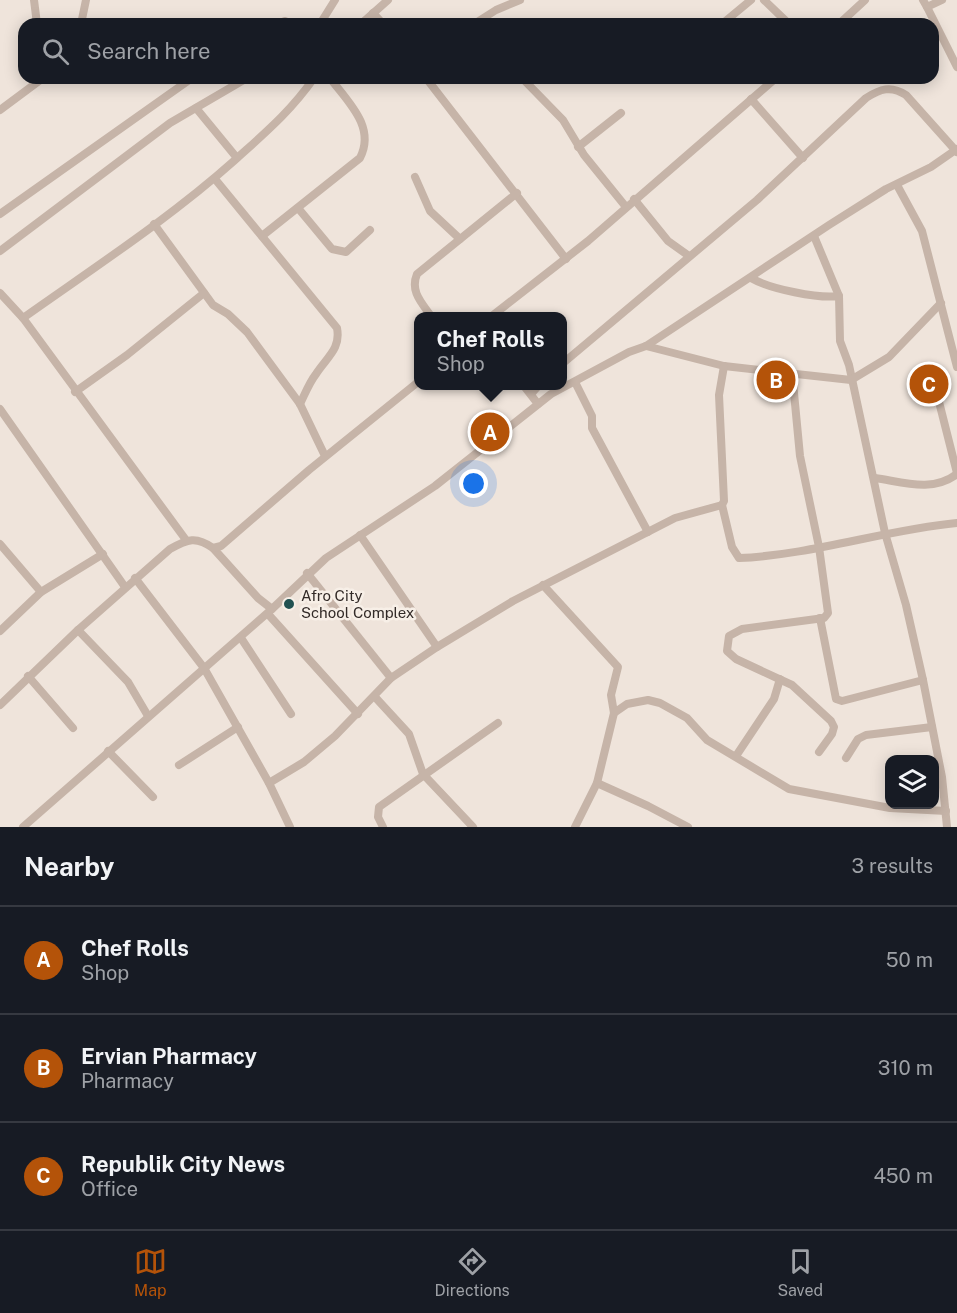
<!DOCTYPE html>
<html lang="en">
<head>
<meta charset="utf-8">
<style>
  :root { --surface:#171b24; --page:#20242c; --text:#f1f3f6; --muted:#9ea1a6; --line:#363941; --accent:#b45309 }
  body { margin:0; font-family:"Public Sans",sans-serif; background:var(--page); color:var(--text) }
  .controls { position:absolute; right:18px; bottom:18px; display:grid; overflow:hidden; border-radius:12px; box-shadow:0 3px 15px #0003 }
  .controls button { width:54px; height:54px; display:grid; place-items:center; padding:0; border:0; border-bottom:2px solid var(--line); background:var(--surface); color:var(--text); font:30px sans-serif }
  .you { position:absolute; left:474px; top:484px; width:21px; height:21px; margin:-15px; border:4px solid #fff; border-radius:50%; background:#1a73e8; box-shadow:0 0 0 9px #1a73e833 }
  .badge { display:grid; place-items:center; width:39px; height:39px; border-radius:50%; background:var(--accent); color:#fff; font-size:20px; font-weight:700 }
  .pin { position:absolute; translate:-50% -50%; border:3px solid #fff; box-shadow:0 2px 6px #0006 }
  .popup { position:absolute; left:414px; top:312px; width:153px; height:78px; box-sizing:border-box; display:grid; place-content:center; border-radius:12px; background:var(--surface); filter:drop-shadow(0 2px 4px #0005); font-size:20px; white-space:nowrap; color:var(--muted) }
  .popup b { font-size:22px; color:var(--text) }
  .popup::after { content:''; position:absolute; left:50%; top:100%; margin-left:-12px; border:12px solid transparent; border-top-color:var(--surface) }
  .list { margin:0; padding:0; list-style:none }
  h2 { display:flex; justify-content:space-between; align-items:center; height:78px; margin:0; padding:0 24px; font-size:26px }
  h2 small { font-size:20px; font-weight:400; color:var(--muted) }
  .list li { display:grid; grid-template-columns:39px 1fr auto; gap:18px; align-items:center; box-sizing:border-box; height:108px; padding:0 24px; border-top:2px solid var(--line) }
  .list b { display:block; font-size:22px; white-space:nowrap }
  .list p { margin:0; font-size:20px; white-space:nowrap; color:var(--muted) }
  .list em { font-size:20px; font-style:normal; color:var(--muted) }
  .icon { flex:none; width:33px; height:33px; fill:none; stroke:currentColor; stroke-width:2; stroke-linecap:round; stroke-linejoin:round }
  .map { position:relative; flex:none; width:957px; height:827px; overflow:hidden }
  .search { position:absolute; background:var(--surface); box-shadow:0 3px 15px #0003; left:18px; right:18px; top:18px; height:66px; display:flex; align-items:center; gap:15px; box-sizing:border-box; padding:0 21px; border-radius:18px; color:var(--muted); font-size:22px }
  .sheet { height:402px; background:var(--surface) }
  nav { display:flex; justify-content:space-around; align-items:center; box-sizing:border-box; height:84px; border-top:2px solid var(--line); background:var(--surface); font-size:16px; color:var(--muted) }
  nav a { display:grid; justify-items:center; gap:3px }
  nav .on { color:var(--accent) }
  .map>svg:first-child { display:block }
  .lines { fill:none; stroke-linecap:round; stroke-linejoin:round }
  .street { stroke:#c6b4a8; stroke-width:8 }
  .poi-dot { fill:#215151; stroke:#f7efe7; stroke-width:2 }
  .labels { text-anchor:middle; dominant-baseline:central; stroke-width:5; stroke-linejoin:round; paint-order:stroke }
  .poi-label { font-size:15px; fill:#332b28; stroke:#f7efe7; text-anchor:start }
</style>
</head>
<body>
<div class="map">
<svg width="957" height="827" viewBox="0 0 957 827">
  <rect width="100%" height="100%" fill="#efe4db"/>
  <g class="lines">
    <g class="street">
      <path d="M34,0l3,24"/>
      <path d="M764,0l25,24"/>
      <path d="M923,0l4,7 15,-7"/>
      <path d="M927,7l30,60"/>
      <path d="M373,13l10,11"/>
      <path d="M81,24l5,-24"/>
      <path d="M277,24l8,-3 5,3"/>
      <path d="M320,24l15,-24"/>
      <path d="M361,24l27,-24"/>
      <path d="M474,24l22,-14 24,-10"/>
      <path d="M722,24l29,-24"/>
      <path d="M839,24l26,-24"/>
      <path d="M426,78l140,181"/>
      <path d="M522,78l41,42 21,35 42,52"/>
      <path d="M751,99l52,59"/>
      <path d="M196,108l41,50"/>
      <path d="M0,110l43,-32"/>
      <path d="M578,147l43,-34"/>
      <path d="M415,177l15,34 30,28"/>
      <path d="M215,179l122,149c4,21 -10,29 -21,46 -7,9 -11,20 -16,30"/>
      <path d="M897,185l25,46 35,136"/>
      <path d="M634,199l34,42 21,15"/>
      <path d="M298,208l34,41 14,3 24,-22"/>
      <path d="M0,214l192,-136"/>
      <path d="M154,224l59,81 15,9 19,18 53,72 25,52"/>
      <path d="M262,236l98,-78c16,-31 -12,-56 -30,-80"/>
      <path d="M814,236l25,60 1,45 9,24 36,168 21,72 17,75 19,97 5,50"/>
      <path d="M0,251l170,-128 77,-45"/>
      <path d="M751,278c19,11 68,21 88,18"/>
      <path d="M0,293l23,25 163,222"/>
      <path d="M431,316c-10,-14 -21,-25 -14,-42l100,-81"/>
      <path d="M492,316l96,-75 188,-163"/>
      <path d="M23,318c72,-51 147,-100 212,-158 31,-28 55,-48 79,-82"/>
      <path d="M646,346l78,20 127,14 38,-23 52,-54"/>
      <path d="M562,364l195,-164 109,-102c14,-9 25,-13 40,-3l51,57"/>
      <path d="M724,366l-5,29 5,106 -2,4 10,42 7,11c73,-3 145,-28 218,-35"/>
      <path d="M792,372l8,84 19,91 9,66 -4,5 -82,11 -13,7 -2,15 9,8 56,26 39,36 3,6 -2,7 -13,18"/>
      <path d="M575,382l17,34v12l56,104"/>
      <path d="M934,382l23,91"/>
      <path d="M524,386l14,18"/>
      <path d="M75,392l52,-37 77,-62"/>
      <path d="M531,394l7,-8"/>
      <path d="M0,409l125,178"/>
      <path d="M875,478c28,4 57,15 82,-4"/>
      <path d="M360,535l77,112"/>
      <path d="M0,544l41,48"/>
      <path d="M213,548l45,50 14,11 54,-51 109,-72 116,-92 78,-42 17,-6 183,-121 57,-36 45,-22 26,-18"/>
      <path d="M307,573l84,105"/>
      <path d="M135,578l69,90 65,115 21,44"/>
      <path d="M543,585l75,82 -7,28 3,18"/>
      <path d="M268,614l90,100"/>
      <path d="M820,618l16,81 6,2 81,-21"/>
      <path d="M78,630l50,52 20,34"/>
      <path d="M0,631l41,-39 62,-38"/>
      <path d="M241,638l50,76"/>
      <path d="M28,676l45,52"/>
      <path d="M375,697l34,37 14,40 50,53"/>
      <path d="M0,705l78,-75 92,-81c18,-10 26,-13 43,-1l8,-2 88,-76 109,-88"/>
      <path d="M108,751l45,46"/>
      <path d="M736,756l38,-57 6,-20"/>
      <path d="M846,758l12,-19 8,-4 66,-8"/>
      <path d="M179,765l59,-38"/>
      <path d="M269,783l35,-21 31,-26 56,-58 46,-31 76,-46 162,-83 47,-13"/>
      <path d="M597,783l51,23 40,21"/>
      <path d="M23,827l249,-218"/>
      <path d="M383,827l-5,-10 1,-10 119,-84"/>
      <path d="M575,827l22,-44 17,-70 13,-9 21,-4 12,3 27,15 20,22 82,49 101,19 56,3"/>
    </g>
  </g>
  <circle class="poi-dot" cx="289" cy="604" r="6"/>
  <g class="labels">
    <g class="poi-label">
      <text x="301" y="595">Afro City<tspan x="301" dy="17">School Complex</tspan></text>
    </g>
  </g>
</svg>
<div class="controls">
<button><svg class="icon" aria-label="layers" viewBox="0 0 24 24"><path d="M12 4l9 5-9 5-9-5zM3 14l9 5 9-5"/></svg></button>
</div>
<div class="you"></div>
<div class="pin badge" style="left:490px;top:432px">A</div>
<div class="popup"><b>Chef Rolls</b>Shop</div>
<div class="pin badge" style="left:776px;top:380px">B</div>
<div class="pin badge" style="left:929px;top:384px">C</div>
<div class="search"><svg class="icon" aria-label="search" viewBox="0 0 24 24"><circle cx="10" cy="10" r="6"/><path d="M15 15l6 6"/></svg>Search here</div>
</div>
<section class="sheet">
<h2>Nearby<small>3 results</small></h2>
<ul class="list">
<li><span class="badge">A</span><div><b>Chef Rolls</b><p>Shop</p></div><em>50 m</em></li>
<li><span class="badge">B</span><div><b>Ervian Pharmacy</b><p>Pharmacy</p></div><em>310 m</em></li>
<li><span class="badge">C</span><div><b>Republik City News</b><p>Office</p></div><em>450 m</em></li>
</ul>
</section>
<nav>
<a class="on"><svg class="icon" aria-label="map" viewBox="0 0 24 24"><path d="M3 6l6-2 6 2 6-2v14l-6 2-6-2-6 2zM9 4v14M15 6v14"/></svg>Map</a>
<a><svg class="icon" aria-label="directions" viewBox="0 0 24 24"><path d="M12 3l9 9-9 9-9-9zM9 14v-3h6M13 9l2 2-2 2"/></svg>Directions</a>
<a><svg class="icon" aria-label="saved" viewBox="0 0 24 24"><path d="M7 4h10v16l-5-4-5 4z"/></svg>Saved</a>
</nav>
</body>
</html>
